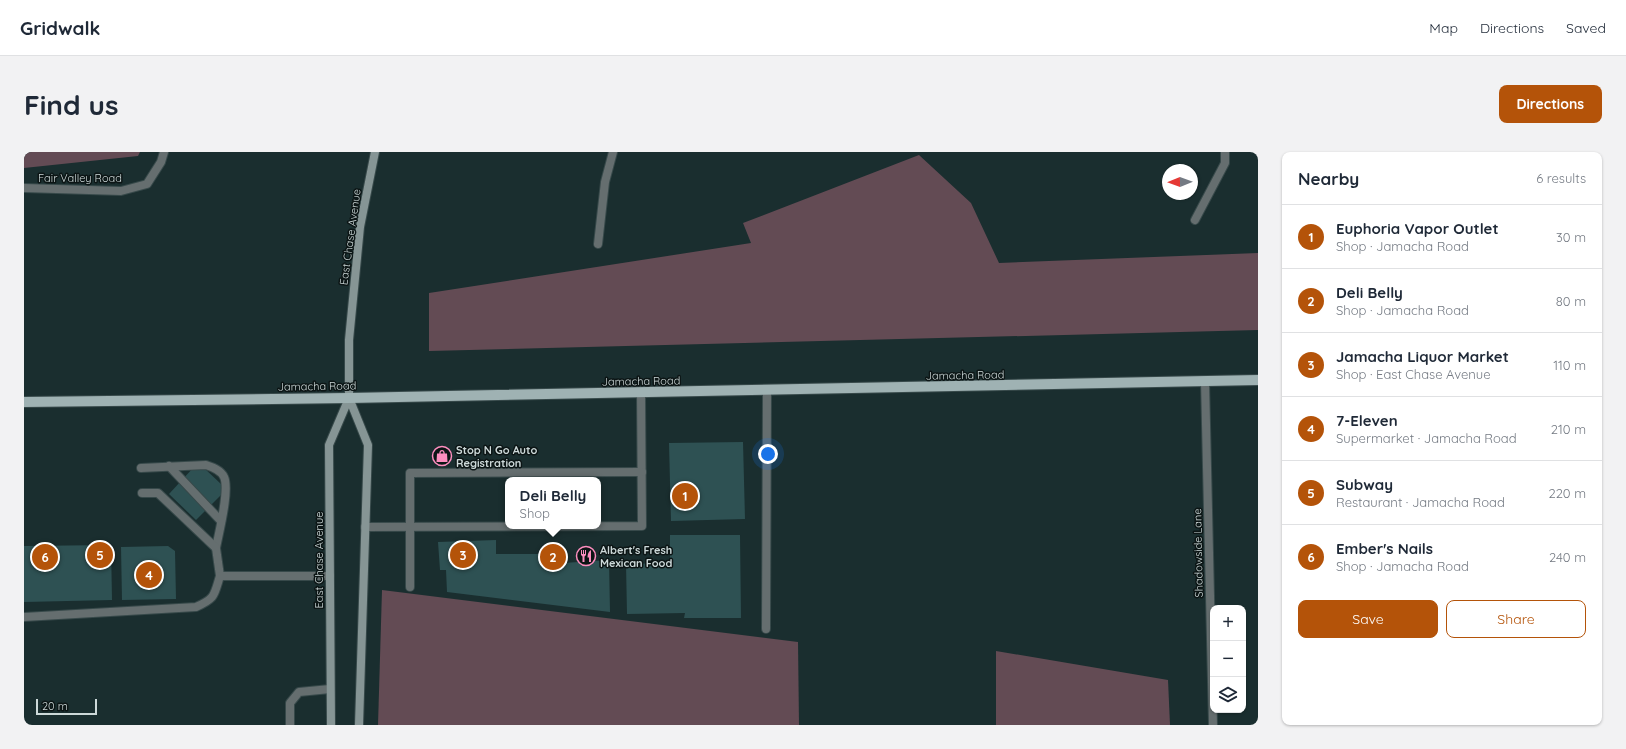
<!DOCTYPE html>
<html lang="en">
<head>
<meta charset="utf-8">
<style>
  :root { --surface:#fff; --page:#f2f2f3; --text:#1f2937; --muted:#747a83; --line:#e0e1e3; --accent:#b45309 }
  body { margin:0; font-family:Quicksand,sans-serif; background:var(--page); color:var(--text) }
  .controls { position:absolute; right:12px; bottom:12px; display:grid; overflow:hidden; border-radius:8px; box-shadow:0 1px 3px #0004 }
  .controls button { width:36px; height:36px; display:grid; place-items:center; padding:0; border:0; border-bottom:1px solid var(--line); background:var(--surface); color:var(--text); font:20px sans-serif }
  .compass { position:absolute; left:1138px; top:12px; width:36px; height:36px; border-radius:50%; background:var(--surface); box-shadow:0 1px 3px #0004; rotate:269deg }
  .scale { position:absolute; left:12px; bottom:10px; width:61px; box-sizing:border-box; padding-left:4px; border:2px solid #cdd9d9; border-top:0; font-size:11px; line-height:14px; white-space:nowrap; color:#cdd9d9; -webkit-text-stroke:3px #0c1515; paint-order:stroke }
  .you { position:absolute; left:744px; top:302px; width:14px; height:14px; margin:-10px; border:3px solid #fff; border-radius:50%; background:#1a73e8; box-shadow:0 0 0 6px #1a73e833 }
  .badge { display:grid; place-items:center; width:26px; height:26px; border-radius:50%; background:var(--accent); color:#fff; font-size:13px; font-weight:700 }
  .pin { position:absolute; translate:-50% -50%; border:2px solid #fff; box-shadow:0 1px 4px #0006 }
  .popup { position:absolute; left:481px; top:325px; width:96px; height:52px; box-sizing:border-box; display:grid; place-content:center; border-radius:8px; background:var(--surface); filter:drop-shadow(0 1px 3px #0005); font-size:13px; white-space:nowrap; color:var(--muted) }
  .popup b { font-size:15px; color:var(--text) }
  .popup::after { content:''; position:absolute; left:50%; top:100%; margin-left:-8px; border:8px solid transparent; border-top-color:var(--surface) }
  .list { margin:0; padding:0; list-style:none }
  h2 { display:flex; justify-content:space-between; align-items:center; height:52px; margin:0; padding:0 16px; font-size:17px }
  h2 small { font-size:13px; font-weight:400; color:var(--muted) }
  .list li { display:grid; grid-template-columns:26px 1fr auto; gap:12px; align-items:center; box-sizing:border-box; height:64px; padding:0 16px; border-top:1px solid var(--line) }
  .list b { display:block; font-size:15px; white-space:nowrap }
  .list p { margin:0; font-size:13px; white-space:nowrap; color:var(--muted) }
  .list em { font-size:13px; font-style:normal; color:var(--muted) }
  .actions { display:flex; gap:8px; padding:12px 16px }
  .actions a { flex:1; padding:9px 0; border:1px solid var(--accent); border-radius:8px; text-align:center; font-size:14px; color:var(--accent) }
  .actions .main { background:var(--accent); color:#fff }
  .icon { flex:none; width:22px; height:22px; fill:none; stroke:currentColor; stroke-width:2; stroke-linecap:round; stroke-linejoin:round }
  .map { position:relative; flex:none; width:1234px; height:573px; overflow:hidden; border-radius:8px }
  header { display:flex; align-items:center; gap:24px; box-sizing:border-box; height:56px; padding:0 20px; background:var(--surface); border-bottom:1px solid var(--line) }
  header strong { font-size:19px }
  nav { display:flex; gap:22px; margin-inline-start:auto; font-size:14px }
  .intro { display:flex; align-items:center; justify-content:space-between; box-sizing:border-box; height:96px; padding:0 24px }
  h1 { margin:0; font-size:28px }
  .button { padding:10px 18px; border-radius:8px; background:var(--accent); color:#fff; font-size:14px; font-weight:700 }
  main { display:flex; gap:24px; padding:0 24px }
  aside { flex:1; background:var(--surface); border-radius:8px; box-shadow:0 1px 3px #0004 }
  .map>svg:first-child { display:block }
  .green { fill:#634b54 }
  .building { fill:#2e5153 }
  .lines { fill:none; stroke-linecap:round; stroke-linejoin:round }
  .service-casing { stroke:#37494a; stroke-width:10 }
  .minor-casing { stroke:#37494a; stroke-width:10 }
  .secondary-casing { stroke:#37494a; stroke-width:10 }
  .primary-casing { stroke:#37494a; stroke-width:12 }
  .service { stroke:#656e6f; stroke-width:8 }
  .minor { stroke:#656e6f; stroke-width:8 }
  .secondary { stroke:#869595; stroke-width:8 }
  .primary { stroke:#9fb2b3; stroke-width:10 }
  .labels { text-anchor:middle; dominant-baseline:central; stroke-width:3; stroke-linejoin:round; paint-order:stroke }
  .street-label { font-size:11px; fill:#cdd9d9; stroke:#0c1515 }
  .poi-label { font-size:11px; font-weight:bold; fill:#cdd9d9; stroke:#0c1515; text-anchor:start }
</style>
</head>
<body>
<header>
<strong>Gridwalk</strong>
<nav><a>Map</a><a>Directions</a><a>Saved</a></nav>
</header>
<div class="intro"><h1>Find us</h1><a class="button">Directions</a></div>
<main>
<div class="map">
<svg width="1234" height="573" viewBox="0 0 1234 573">
  <rect width="100%" height="100%" fill="#1a2e2f"/>
  <g class="green">
    <path d="M0,0h116l-2,4 -114,12z"/>
    <path d="M895,3l52,48 28,60 259,-10v77l-829,21v-58l322,-50 -8,-20z"/>
    <path d="M358,438l416,52 1,83h-421z"/>
    <path d="M972,499l172,29 2,45h-174z"/>
  </g>
  <g class="building">
    <path d="M719,290l2,77 -74,2 -2,-78z"/>
    <path d="M419,295l7,11 -10,6 -7,-11z"/>
    <path d="M170,315h9l19,18v9l-26,26 -27,-26z"/>
    <path d="M646,383h70l1,83h-57l1,-5 -58,1 -1,-50 44,-1z"/>
    <path d="M472,388v14h68l-1,9 46,-3 1,52 -163,-20 -1,-22h-6l-2,-28z"/>
    <path d="M87,393l1,55 -88,2v-56z"/>
    <path d="M144,394l7,5 1,48 -54,1 -1,-53z"/>
  </g>
  <g class="lines">
    <g class="service-casing">
      <g id="service">
        <path d="M145,314l52,55"/>
        <path d="M117,316l65,-3c6,2 15,5 18,12 6,13 -5,55 -8,71"/>
        <path d="M118,341h16l58,55 4,28"/>
        <path d="M341,375l277,-1 -1,-133"/>
        <path d="M386,435v-114l232,-1"/>
        <path d="M0,465l172,-10c20,-9 18,-12 24,-31h110"/>
        <path d="M742,477l1,-238"/>
        <path d="M266,573v-22l9,-11 31,-3"/>
      </g>
    </g>
    <g class="minor-casing">
      <g id="minor">
        <path d="M0,36l97,3 26,-7 14,-22 3,-10"/>
        <path d="M1171,68l30,-57v-11"/>
        <path d="M574,92l7,-62 8,-30"/>
        <path d="M1181,229l8,344"/>
      </g>
    </g>
    <g class="secondary-casing">
      <g id="secondary">
        <path d="M325,246l19,47 -9,280"/>
        <path d="M307,573l-2,-280 20,-47v-58l11,-113 15,-75"/>
      </g>
    </g>
    <g class="primary-casing">
      <path id="primary" d="M0,250l325,-4 909,-18"/>
    </g>
    <use href="#service" class="service"/>
    <use href="#minor" class="minor"/>
    <use href="#secondary" class="secondary"/>
    <use href="#primary" class="primary"/>
  </g>
  <defs>
    <g id="shop-ring" transform="scale(1)"><circle r="9.5" fill="#0c1515" stroke="#fd8ebf" stroke-width="1.5"/><path d="M-5-2.5h2.3a2.7 3.5 0 0 1 5.4 0H5L5.5 6h-11ZM-1.5-2.5h3a1.5 2.3 0 0 0-3 0Z" fill="#fd8ebf"/></g>
    <g id="restaurant-ring" transform="scale(1)"><circle r="9.5" fill="#0c1515" stroke="#fd8ebf" stroke-width="1.5"/><path d="M-5-6h1v4h1v-4h1v4h1v-4h1v5L-1.5 .5V6h-2V.5L-5-1ZM5-6V6H3V1.5H1.5Q1.5-4 5-6Z" fill="#fd8ebf"/></g>
  </defs>
  <g fill-rule="evenodd">
    <use href="#shop-ring" x="418" y="304"/>
    <use href="#restaurant-ring" x="562" y="404"/>
  </g>
  <g class="labels">
    <g class="street-label">
      <text x="56" y="26">Fair Valley Road</text>
      <text transform="translate(326 85) rotate(-82)">East Chase Avenue</text>
      <text transform="translate(941 223) rotate(-1)">Jamacha Road</text>
      <text transform="translate(617 229) rotate(-1)">Jamacha Road</text>
      <text transform="translate(293 234) rotate(-1)">Jamacha Road</text>
      <text transform="translate(1174 401) rotate(-91)">Shadowside Lane</text>
      <text transform="translate(295 408) rotate(-90)">East Chase Avenue</text>
    </g>
    <g class="poi-label">
      <text x="432" y="298">Stop N Go Auto<tspan x="432" dy="13">Registration</tspan></text>
      <text x="576" y="398">Albert's Fresh<tspan x="576" dy="13">Mexican Food</tspan></text>
    </g>
  </g>
</svg>
<div class="controls">
<button>+</button>
<button>−</button>
<button><svg class="icon" aria-label="layers" viewBox="0 0 24 24"><path d="M12 4l9 5-9 5-9-5zM3 14l9 5 9-5"/></svg></button>
</div>
<svg class="compass" viewBox="-18 -18 36 36"><path d="M0-13l5 13h-10z" fill="#e53935"/><path d="M0 13l5-13h-10z" fill="#747a83"/></svg>
<div class="scale">20 m</div>
<div class="you"></div>
<div class="pin badge" style="left:661px;top:344px">1</div>
<div class="pin badge" style="left:529px;top:405px">2</div>
<div class="popup"><b>Deli Belly</b>Shop</div>
<div class="pin badge" style="left:439px;top:403px">3</div>
<div class="pin badge" style="left:125px;top:423px">4</div>
<div class="pin badge" style="left:76px;top:403px">5</div>
<div class="pin badge" style="left:21px;top:405px">6</div>
</div>
<aside>
<h2>Nearby<small>6 results</small></h2>
<ul class="list">
<li><span class="badge">1</span><div><b>Euphoria Vapor Outlet</b><p>Shop · Jamacha Road</p></div><em>30 m</em></li>
<li><span class="badge">2</span><div><b>Deli Belly</b><p>Shop · Jamacha Road</p></div><em>80 m</em></li>
<li><span class="badge">3</span><div><b>Jamacha Liquor Market</b><p>Shop · East Chase Avenue</p></div><em>110 m</em></li>
<li><span class="badge">4</span><div><b>7-Eleven</b><p>Supermarket · Jamacha Road</p></div><em>210 m</em></li>
<li><span class="badge">5</span><div><b>Subway</b><p>Restaurant · Jamacha Road</p></div><em>220 m</em></li>
<li><span class="badge">6</span><div><b>Ember's Nails</b><p>Shop · Jamacha Road</p></div><em>240 m</em></li>
</ul>
<div class="actions"><a class="main">Save</a><a>Share</a></div>
</aside>
</main>
</body>
</html>
